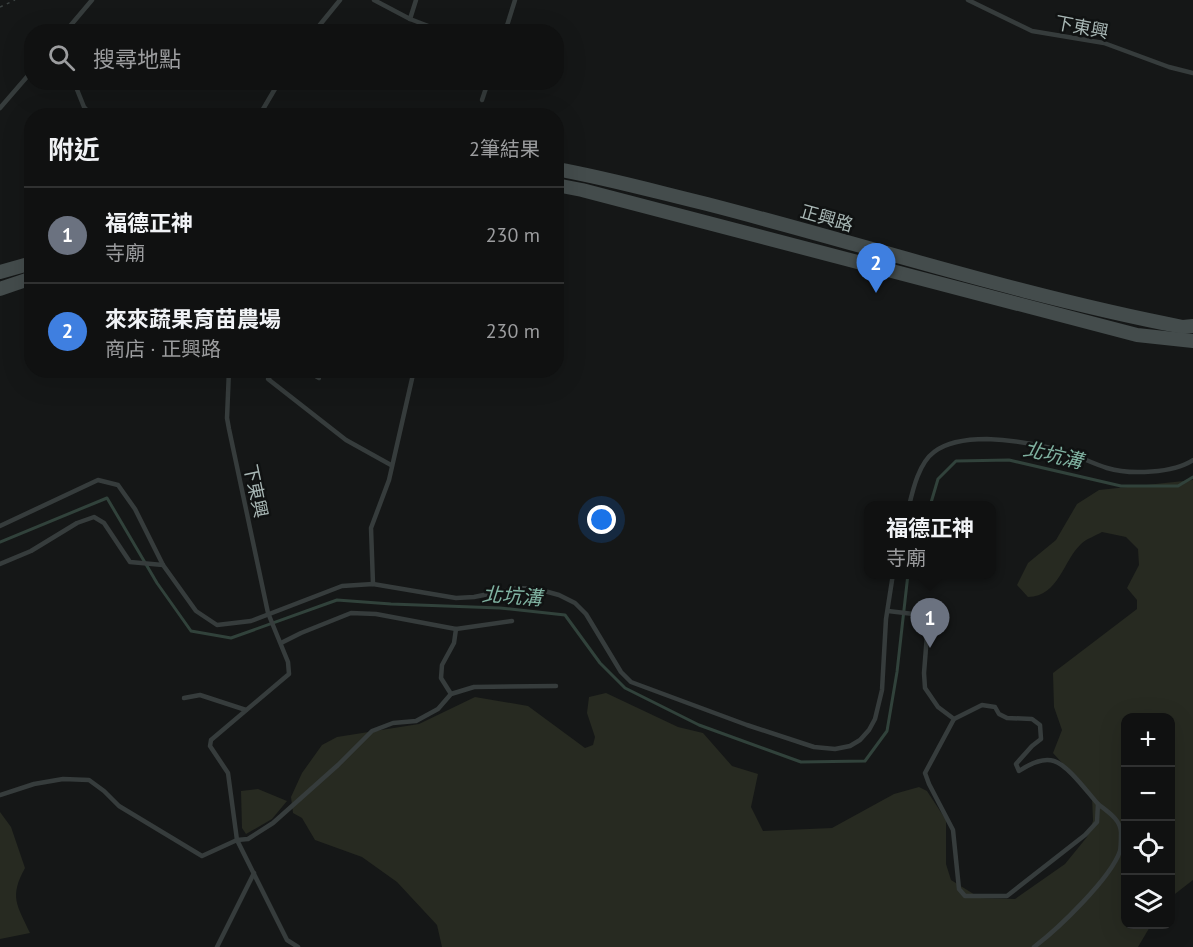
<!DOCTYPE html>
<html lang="zh-TW">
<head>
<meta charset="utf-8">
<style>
  :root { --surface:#101111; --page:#191a1a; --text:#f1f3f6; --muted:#9c9d9f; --line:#303131; --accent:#ed3751 }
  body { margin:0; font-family:"PT Sans","Noto Sans TC",sans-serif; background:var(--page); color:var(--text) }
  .controls { position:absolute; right:18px; bottom:18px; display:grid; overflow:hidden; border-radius:12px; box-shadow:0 6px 24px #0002 }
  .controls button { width:54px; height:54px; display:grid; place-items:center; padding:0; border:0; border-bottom:2px solid var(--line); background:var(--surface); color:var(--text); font:30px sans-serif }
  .you { position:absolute; left:602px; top:520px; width:21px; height:21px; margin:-15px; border:4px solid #fff; border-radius:50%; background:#1a73e8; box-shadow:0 0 0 9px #1a73e833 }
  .badge { display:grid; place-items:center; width:39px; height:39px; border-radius:50%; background:var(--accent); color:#fff; font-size:20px; font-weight:700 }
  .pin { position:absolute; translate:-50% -50px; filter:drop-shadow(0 2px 3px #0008) }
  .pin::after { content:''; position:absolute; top:32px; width:21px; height:18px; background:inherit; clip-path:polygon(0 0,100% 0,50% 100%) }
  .popup { position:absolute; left:864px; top:501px; width:132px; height:78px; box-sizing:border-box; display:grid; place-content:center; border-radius:12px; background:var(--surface); filter:drop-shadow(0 2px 4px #0005); font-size:20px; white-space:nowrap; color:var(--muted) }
  .popup b { font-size:22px; color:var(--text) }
  .popup::after { content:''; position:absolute; left:50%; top:100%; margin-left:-12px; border:12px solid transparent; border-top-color:var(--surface) }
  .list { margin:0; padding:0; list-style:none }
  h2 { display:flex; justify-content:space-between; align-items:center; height:78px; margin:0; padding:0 24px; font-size:26px }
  h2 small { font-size:20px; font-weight:400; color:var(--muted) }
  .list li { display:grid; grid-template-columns:39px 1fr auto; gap:18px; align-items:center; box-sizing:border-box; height:96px; padding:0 24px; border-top:2px solid var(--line) }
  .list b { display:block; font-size:22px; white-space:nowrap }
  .list p { margin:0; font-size:20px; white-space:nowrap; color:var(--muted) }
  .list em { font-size:20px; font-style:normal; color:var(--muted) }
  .icon { flex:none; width:33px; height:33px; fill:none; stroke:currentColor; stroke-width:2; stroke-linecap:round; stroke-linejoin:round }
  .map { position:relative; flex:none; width:1193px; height:947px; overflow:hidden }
  .search { position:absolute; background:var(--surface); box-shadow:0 6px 24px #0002; left:24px; top:24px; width:540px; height:66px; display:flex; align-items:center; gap:15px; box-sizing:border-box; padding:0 21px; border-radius:24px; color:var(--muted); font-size:22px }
  .panel { position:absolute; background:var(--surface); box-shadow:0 6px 24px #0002; left:24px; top:108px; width:540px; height:270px; border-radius:24px }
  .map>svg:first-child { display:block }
  .green { fill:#272a21 }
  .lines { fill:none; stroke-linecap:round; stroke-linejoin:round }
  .stream { stroke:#31423b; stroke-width:3 }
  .path { stroke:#3c4342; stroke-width:1.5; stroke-dasharray:3 4.5; stroke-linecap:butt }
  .lane { stroke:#363c3c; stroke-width:4.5 }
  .secondary { stroke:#444c4c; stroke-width:14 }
  .labels { text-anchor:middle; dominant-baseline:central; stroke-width:5; stroke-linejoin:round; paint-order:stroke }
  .street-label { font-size:18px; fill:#a8b7b5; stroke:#101212 }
  .water-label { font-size:20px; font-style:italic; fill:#7fb1a0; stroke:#101212 }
</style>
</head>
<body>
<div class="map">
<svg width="1193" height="947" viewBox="0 0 1193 947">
  <rect width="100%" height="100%" fill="#151717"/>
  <g class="green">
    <path d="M1193,480v400l-22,17 -1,-179h-44v206l25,1 -13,22h-696l-5,-22 -40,-43 -35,-25 -47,-17 -13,-22 -9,-5 -2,-16 11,-24 20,-28 15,-8 82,-13 56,-27 53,9 57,42 8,-3 2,-8 -8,-24 2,-16 17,-4 72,34 25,6 29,33 26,8 -7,33 12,24 69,-3 62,-34 25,-7 8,4 19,29v44l5,16 29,18 35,1 50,-35 22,-27 6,-16 -1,-25 -39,-43 9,-23 -8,-23 -1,-34 84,-64v-9l-10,-12 12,-23 -1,-16 -12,-12 -24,-5c-7,4 -16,7 -21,12 -18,17 -22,52 -53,53l-11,-12 11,-22 28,-23 21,-36 22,-14z"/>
    <path d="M258,789l29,12 -15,18 -26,15 -4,-6 -1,-37z"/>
    <path d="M0,812l11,15 14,41c-16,29 -8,37 5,65l-30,6z"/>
  </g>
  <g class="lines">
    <g class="stream">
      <path d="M930,506l8,-27 18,-18 53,-1 112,26h57l15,-9"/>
      <path d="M0,542l107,-44 50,85 34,48 40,7 106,-38 54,4 109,4 65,7 35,48 25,25 74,37 102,37 64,-1 22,-30 10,-59 11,-98"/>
    </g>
    <path class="path" d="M0,7l15,-7"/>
    <g class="lane">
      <path d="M374,0l36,19 6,-19"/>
      <path d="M968,0l64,31 72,12 65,24 24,6"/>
      <path d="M410,19l34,13"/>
      <path d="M65,32l27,-32"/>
      <path d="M314,32l26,-32"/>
      <path d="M505,32l10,-32"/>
      <path d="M74,82l10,25 8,9"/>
      <path d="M482,100l6,-18"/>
      <path d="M0,108l32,-37"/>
      <path d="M259,116l20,-34"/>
      <path d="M229,370l-2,48 2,11 39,184 20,49 1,12 -78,66 -1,6 18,27 9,67 50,100 11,7"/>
      <path d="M275,370l-7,9 78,61 45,25"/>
      <path d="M306,370l13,8"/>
      <path d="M909,506c4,-17 10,-43 25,-54 14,-11 35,-13 53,-13 21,1 43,4 64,9 20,4 37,14 56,20 23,7 67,5 86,-8"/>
      <path d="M0,526l98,-46 20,5 17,24 28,56 33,46 21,14 34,-4 91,-35 31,-2 83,14 18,-1 44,-9 19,1 22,6 16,8 11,11 35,58 10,10 116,43 67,22 21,2 15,-3 10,-6 9,-10 6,-11 7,-29 4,-71 7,-45"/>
      <path d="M0,564l31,-13 46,-28 17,-6 10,6 26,39 33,3"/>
      <path d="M373,584l-2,-56 18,-48 25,-110"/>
      <path d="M888,611l34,4 5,20 -3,38 1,15 13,19 16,12"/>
      <path d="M281,643l20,-10 50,-20 25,1 80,15 56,-8"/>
      <path d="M451,694l-10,-16 1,-13 12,-22 2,-14"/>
      <path d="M184,698l16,-3 46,15"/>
      <path d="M982,705l13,2 4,7 8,4 25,1 8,6 1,14 -9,7 -16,18 3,7c9,-6 23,-14 35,-10 14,4 34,32 44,43l-1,18 -12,13 -78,61h-42l-6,-7 -6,-59 -24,-46 -4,-11 29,-54z"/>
      <path d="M0,795l34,-11 29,-5 26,1 15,11 15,15 83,50 35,-16 11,-1 25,-16 65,-58 34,-34 21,-8 23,-2 22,-12 13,-15 23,-7 82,-1"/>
      <path d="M217,947l37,-74"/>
      <path d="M1034,947c24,-18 77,-69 86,-96 1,-5 1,-14 1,-19 -1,-13 -13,-20 -23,-28"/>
    </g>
    <g class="secondary">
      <path d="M556,169c51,9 101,23 151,35 159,41 315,92 476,123l10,-1"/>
      <path d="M556,185l26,5 555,145 56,6"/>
      <path d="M0,272l32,-9"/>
      <path d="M0,289l32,-11"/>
    </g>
  </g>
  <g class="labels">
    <g class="street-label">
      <text transform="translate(1082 27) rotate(11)">下東興</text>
      <text transform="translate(827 218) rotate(16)">正興路</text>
      <text transform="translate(256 491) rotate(78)">下東興</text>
    </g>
    <g class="water-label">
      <text transform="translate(1053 455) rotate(13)">北坑溝</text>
      <text transform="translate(512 596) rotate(4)">北坑溝</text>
    </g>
  </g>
</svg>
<div class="controls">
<button>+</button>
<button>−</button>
<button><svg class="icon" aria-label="locate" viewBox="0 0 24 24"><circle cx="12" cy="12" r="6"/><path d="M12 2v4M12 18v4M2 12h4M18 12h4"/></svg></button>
<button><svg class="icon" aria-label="layers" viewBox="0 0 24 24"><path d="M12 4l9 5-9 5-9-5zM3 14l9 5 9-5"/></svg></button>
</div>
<div class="you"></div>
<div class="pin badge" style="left:930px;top:648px;background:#6b7280">1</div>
<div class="popup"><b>福德正神</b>寺廟</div>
<div class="pin badge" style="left:876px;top:293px;background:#3f7fe0">2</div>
<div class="search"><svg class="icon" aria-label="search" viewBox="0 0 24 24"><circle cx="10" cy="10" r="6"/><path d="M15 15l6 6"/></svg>搜尋地點</div>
<section class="panel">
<h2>附近<small>2筆結果</small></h2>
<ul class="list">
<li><span class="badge" style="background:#6b7280">1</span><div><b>福德正神</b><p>寺廟</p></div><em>230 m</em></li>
<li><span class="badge" style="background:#3f7fe0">2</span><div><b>來來蔬果育苗農場</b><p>商店 · 正興路</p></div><em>230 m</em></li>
</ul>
</section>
</div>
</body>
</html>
